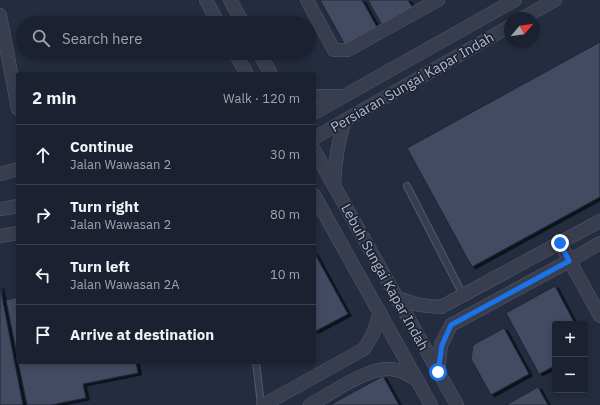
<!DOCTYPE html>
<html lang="en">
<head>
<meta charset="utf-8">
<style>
  :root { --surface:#1b2130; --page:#242938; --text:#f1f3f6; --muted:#a0a3ab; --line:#393e4c }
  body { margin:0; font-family:"IBM Plex Sans",sans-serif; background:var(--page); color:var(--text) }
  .controls { position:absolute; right:12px; bottom:12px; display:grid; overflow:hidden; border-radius:4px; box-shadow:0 2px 6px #0003 }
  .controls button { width:36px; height:36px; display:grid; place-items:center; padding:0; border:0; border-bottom:1px solid var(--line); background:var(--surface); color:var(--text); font:20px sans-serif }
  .compass { position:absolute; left:504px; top:12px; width:36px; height:36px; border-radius:50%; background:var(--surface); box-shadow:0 2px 6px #0003; rotate:61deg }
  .stop { position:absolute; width:12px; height:12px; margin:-9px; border:3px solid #1a73e8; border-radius:50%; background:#fff }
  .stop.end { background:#1a73e8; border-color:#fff; box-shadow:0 1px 4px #0008 }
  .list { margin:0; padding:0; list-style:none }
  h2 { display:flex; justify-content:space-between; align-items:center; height:52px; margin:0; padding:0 16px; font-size:17px }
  h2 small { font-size:13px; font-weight:400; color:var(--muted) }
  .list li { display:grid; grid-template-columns:26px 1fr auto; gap:12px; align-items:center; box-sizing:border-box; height:60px; padding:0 16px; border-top:1px solid var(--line) }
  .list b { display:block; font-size:15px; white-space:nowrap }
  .list p { margin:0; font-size:13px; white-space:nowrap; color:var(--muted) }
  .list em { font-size:13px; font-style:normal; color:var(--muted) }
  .icon { flex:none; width:22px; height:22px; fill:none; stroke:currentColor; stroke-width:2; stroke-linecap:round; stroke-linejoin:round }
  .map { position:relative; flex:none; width:600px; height:405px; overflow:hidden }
  .search { position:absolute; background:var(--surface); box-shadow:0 2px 6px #0003; left:16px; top:16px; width:300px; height:44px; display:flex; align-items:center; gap:10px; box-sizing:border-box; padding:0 14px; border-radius:22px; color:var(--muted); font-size:15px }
  .panel { position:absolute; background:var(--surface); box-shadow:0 2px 6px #0003; left:16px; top:72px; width:300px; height:292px; border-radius:4px }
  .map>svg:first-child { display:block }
  .building { fill:#434b62; stroke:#1f2537; filter:url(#shadow) }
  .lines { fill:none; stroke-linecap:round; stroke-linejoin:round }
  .lane-casing { stroke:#53596a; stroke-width:8 }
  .street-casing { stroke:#53596a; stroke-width:14 }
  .lane { stroke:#383e50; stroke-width:6 }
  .street { stroke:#383e50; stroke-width:13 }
  .route { stroke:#1a73e8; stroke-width:5 }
  .labels { text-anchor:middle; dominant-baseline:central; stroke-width:3.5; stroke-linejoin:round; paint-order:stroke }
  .street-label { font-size:14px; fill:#b4baca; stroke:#1d2335 }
</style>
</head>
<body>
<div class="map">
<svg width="600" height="405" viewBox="0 0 600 405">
  <defs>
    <filter id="shadow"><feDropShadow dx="3.5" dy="2" stdDeviation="0" flood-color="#0009"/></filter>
  </defs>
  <rect width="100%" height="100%" fill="#242c40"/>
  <g class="building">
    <path d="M320,0h42l15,27 -32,18z"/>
    <path d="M368,0h40l5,8 -31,17z"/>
    <path d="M600,42v155l-128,70 -65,-119z"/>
    <path d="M314,252l34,62 -34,18z"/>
    <path d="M0,286l23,119h-23z"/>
    <path d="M555,286l20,38h-20v42l-16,8 -33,-61z"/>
    <path d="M18,297v64l-12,-61z"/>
    <path d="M504,328l25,46 -38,21 -20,-36 2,-14z"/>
    <path d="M18,362h118l2,11 -55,11 3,14 -35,7h-24z"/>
    <path d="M383,376l16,29h-69z"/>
    <path d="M538,387l10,18h-42z"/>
  </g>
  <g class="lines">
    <g class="lane-casing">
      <g id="lane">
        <path d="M407,186l56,109"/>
        <path d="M256,362l5,43"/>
      </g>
    </g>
    <g class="street-casing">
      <g id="street">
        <path d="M206,0l12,23"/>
        <path d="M230,0l13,23"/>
        <path d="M307,0l27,50h14l90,-50"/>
        <path d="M0,15l18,94"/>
        <path d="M523,18l32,-18"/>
        <path d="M235,53l12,21"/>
        <path d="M259,53l12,21"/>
        <path d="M314,96h28"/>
        <path d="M314,113l201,-113"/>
        <path d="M314,138l196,-112"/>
        <path d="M314,150l143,255"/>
        <path d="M0,174l18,-5"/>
        <path d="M334,184c1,-22 4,-43 11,-64"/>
        <path d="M314,195l117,210"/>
        <path d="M0,209l18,-3"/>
        <path d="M0,236l18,-3"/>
        <path d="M560,243l40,73"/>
        <path d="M397,298l22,7 22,2 159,-86"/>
        <path d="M438,372l3,-27 10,-20 118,-64 31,-18"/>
        <path d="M263,405l101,-56 9,-15 7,-22"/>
        <path d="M310,405c20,-11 56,-37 79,-36 11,0 20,6 29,12"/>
      </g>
    </g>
    <use href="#lane" class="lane"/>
    <use href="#street" class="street"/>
  </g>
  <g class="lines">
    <path class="route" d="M438,372l4,-27 9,-20 118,-64 -9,-18"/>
  </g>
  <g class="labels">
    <g class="street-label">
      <text transform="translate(412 82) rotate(-30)">Persiaran Sungai Kapar Indah</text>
      <text transform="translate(385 277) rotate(61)">Lebuh Sungai Kapar Indah</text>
    </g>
  </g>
</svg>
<div class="controls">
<button>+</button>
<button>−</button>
</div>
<svg class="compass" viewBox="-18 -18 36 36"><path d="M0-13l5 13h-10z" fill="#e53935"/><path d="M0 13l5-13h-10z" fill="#a0a3ab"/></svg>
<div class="stop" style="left:438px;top:372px"></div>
<div class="stop end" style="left:560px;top:243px"></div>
<div class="search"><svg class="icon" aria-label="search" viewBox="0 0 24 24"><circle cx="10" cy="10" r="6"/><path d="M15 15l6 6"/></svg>Search here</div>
<section class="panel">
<h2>2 min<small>Walk · 120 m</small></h2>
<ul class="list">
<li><svg class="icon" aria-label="ahead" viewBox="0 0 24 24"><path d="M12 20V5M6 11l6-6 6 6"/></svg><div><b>Continue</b><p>Jalan Wawasan 2</p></div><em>30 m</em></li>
<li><svg class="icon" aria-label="right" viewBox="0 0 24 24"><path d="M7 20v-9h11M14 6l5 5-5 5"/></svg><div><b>Turn right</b><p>Jalan Wawasan 2</p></div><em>80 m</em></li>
<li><svg class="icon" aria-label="left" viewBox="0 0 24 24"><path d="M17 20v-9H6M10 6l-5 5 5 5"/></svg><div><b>Turn left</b><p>Jalan Wawasan 2A</p></div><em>10 m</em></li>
<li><svg class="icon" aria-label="arrive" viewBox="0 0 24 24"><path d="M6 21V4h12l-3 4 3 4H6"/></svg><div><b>Arrive at destination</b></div></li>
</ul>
</section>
</div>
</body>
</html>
